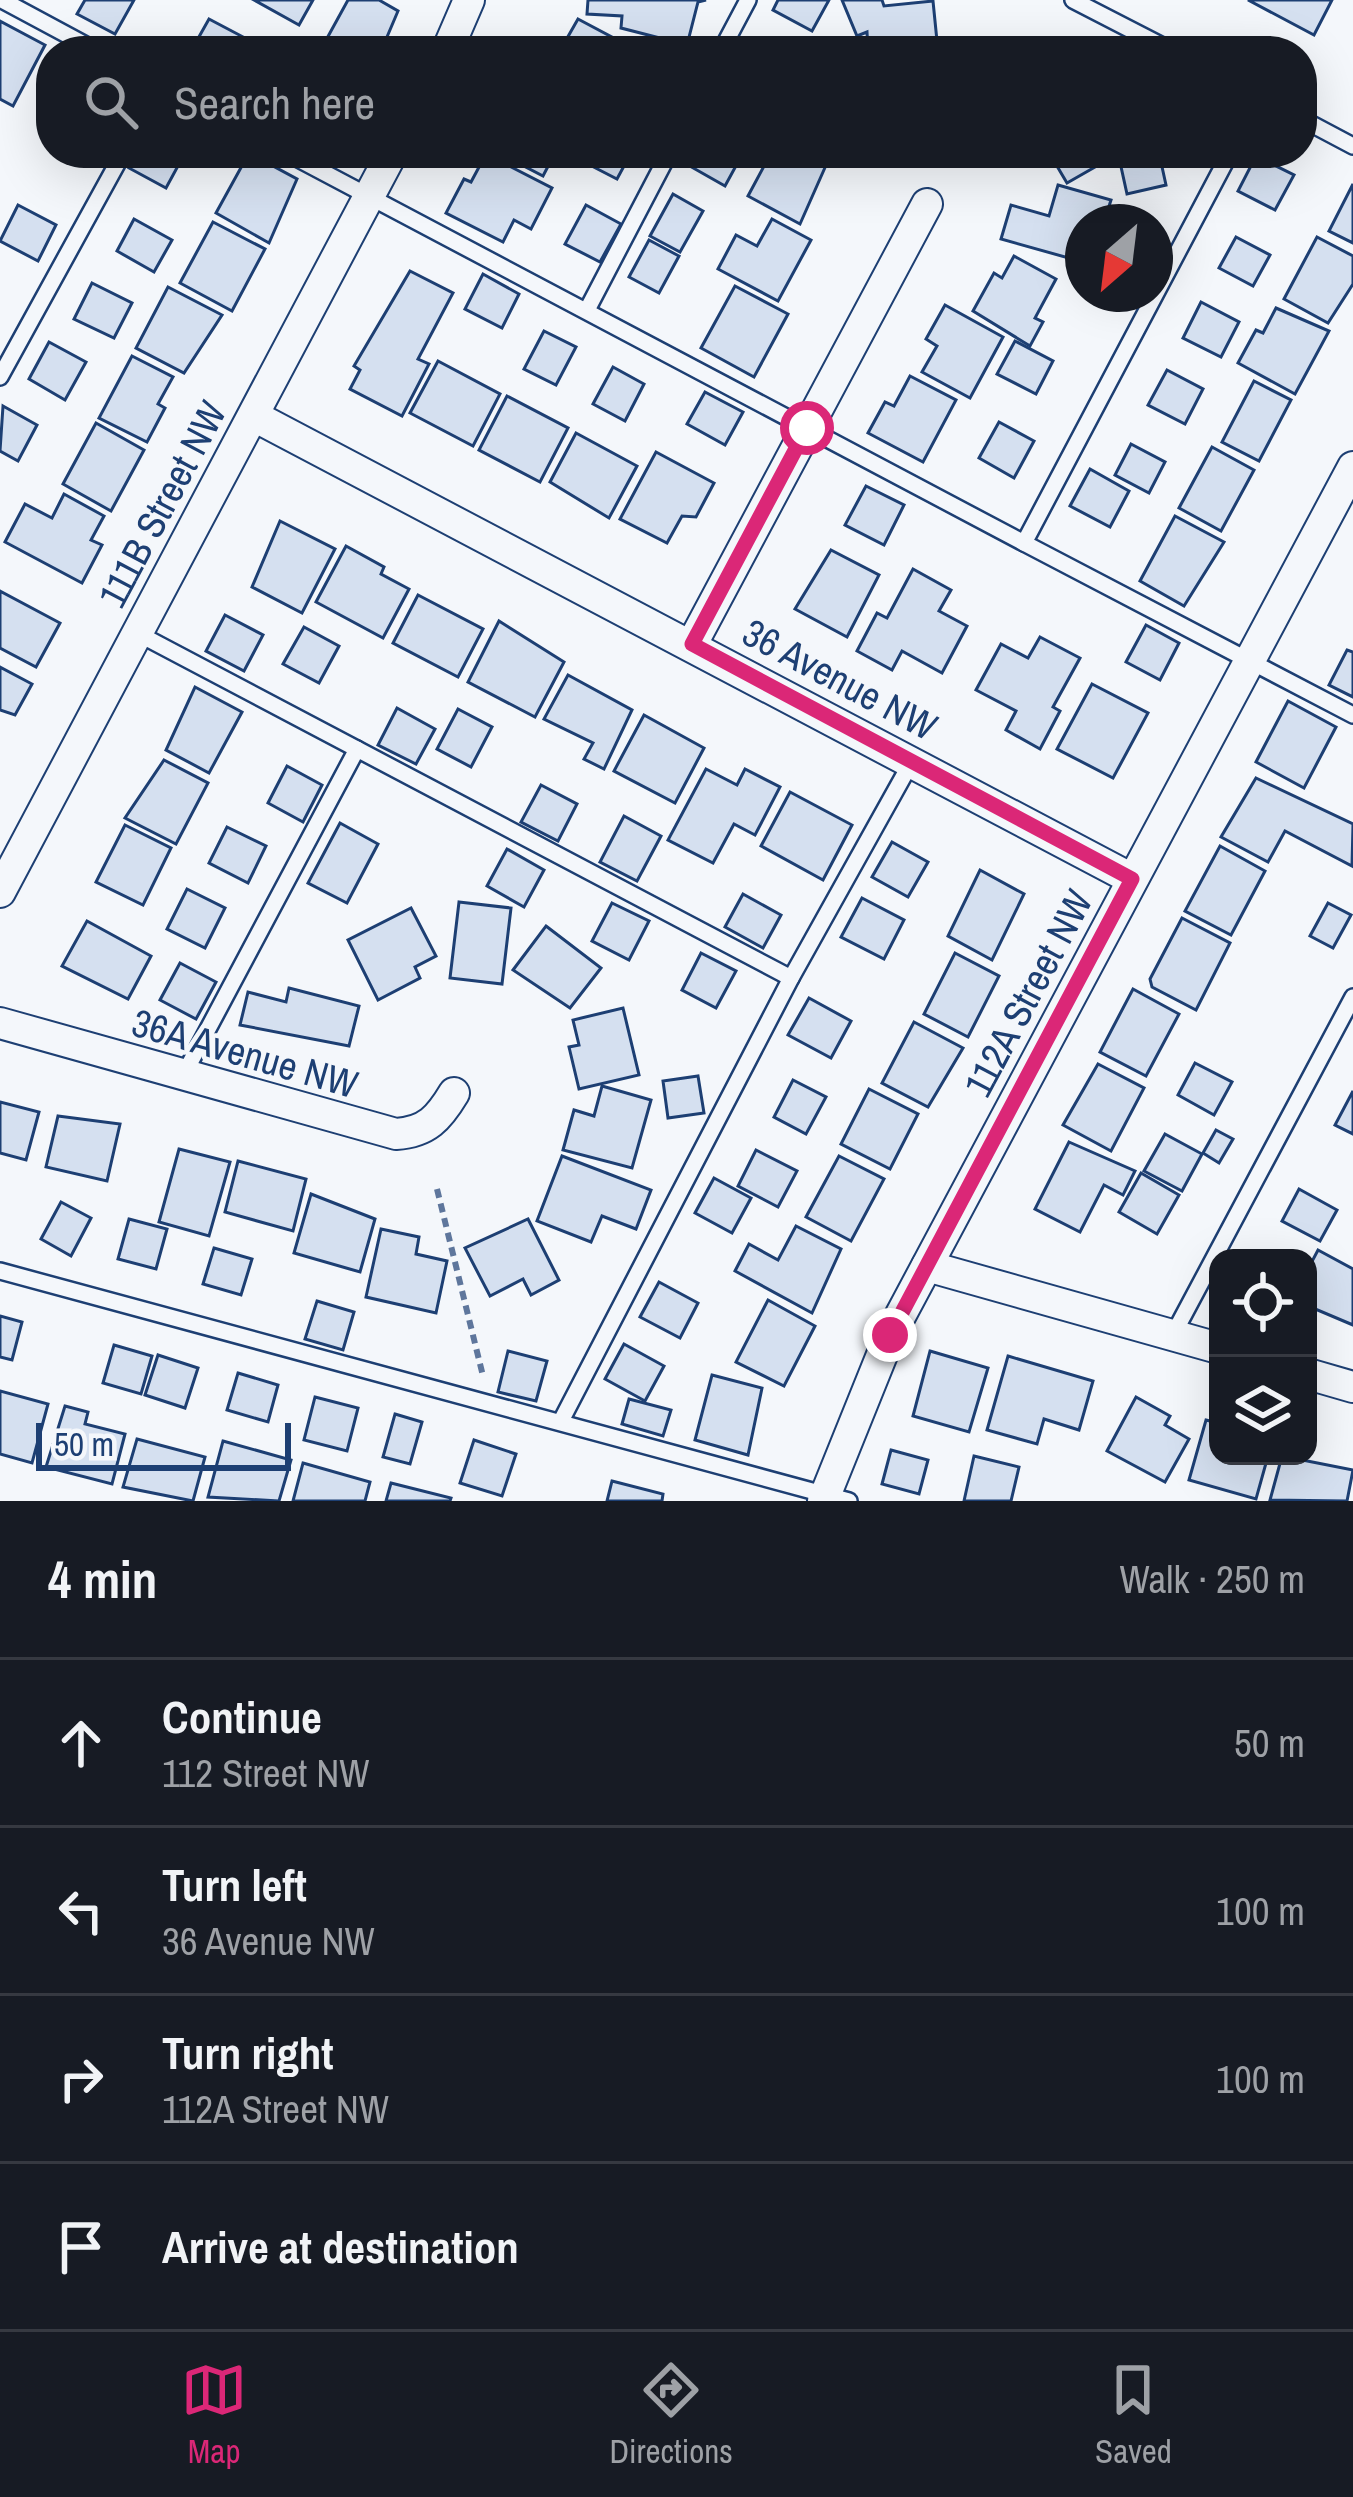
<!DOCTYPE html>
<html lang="en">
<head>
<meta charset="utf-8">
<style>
  :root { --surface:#171b24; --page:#242831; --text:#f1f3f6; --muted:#9ea1a6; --line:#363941; --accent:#db2777 }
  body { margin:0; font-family:"Archivo Narrow",sans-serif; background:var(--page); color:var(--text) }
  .controls { position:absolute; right:36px; bottom:36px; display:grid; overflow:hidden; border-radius:24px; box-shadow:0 12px 48px #0002 }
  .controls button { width:108px; height:108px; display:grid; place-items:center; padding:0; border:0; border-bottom:3px solid var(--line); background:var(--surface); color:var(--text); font:60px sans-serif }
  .compass { position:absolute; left:1065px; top:204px; width:108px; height:108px; border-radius:50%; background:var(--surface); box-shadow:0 12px 48px #0002; rotate:208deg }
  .scale { position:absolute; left:36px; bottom:30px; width:255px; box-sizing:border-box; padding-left:12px; border:6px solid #1d3f73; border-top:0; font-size:33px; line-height:42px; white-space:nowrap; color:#1d3f73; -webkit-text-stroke:9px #f4f7fb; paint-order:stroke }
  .stop { position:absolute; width:36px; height:36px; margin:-27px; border:9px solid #db2777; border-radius:50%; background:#fff }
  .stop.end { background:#db2777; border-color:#fff; box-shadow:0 3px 12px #0008 }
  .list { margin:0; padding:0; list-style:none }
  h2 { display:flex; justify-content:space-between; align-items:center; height:156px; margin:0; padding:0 48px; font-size:51px }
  h2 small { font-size:39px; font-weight:400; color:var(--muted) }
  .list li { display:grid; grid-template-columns:78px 1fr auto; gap:36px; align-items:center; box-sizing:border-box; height:168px; padding:0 48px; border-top:3px solid var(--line) }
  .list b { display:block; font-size:45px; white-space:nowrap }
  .list p { margin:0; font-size:39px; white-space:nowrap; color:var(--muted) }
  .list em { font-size:39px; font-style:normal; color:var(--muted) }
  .icon { flex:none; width:66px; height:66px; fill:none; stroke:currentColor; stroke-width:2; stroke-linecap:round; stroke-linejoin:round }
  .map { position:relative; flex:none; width:1353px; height:1501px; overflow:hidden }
  .search { position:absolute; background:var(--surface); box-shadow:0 12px 48px #0002; left:36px; right:36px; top:36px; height:132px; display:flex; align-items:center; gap:30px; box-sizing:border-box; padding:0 42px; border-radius:48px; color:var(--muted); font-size:45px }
  .sheet { height:828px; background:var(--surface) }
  nav { display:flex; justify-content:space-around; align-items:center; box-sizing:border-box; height:168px; border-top:3px solid var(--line); background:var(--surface); font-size:33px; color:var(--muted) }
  nav a { display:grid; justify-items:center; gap:6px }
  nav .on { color:var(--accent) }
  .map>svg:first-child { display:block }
  .building { fill:#d5e0f0; stroke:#1d3f73; stroke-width:3 }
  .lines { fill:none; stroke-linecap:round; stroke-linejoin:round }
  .service-casing { stroke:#1d3f73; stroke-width:20 }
  .minor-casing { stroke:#1d3f73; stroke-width:34 }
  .path { stroke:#5e769c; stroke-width:6; stroke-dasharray:9 6; stroke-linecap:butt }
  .service { stroke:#f4f7fb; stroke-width:15 }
  .minor { stroke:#f4f7fb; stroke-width:30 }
  .route { stroke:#db2777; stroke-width:15 }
  .labels { text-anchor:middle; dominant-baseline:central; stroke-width:9; stroke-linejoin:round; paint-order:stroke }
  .street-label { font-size:39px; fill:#1d3f73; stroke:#f4f7fb }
</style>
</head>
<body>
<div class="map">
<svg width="1353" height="1501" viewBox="0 0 1353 1501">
  <rect width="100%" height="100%" fill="#f4f7fb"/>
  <g class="building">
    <path d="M85,0h49l-19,34 -38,-20z"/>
    <path d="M254,0h59l-14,25z"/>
    <path d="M348,0h31l19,11 -17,40h-61z"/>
    <path d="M588,0h118l-8,2 -11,43 -66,-17 1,-12 -35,-2z"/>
    <path d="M778,0h51l-17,31 -39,-21z"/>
    <path d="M842,0h40l2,6 49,-5 5,50h-70l-1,-19 -10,4z"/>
    <path d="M1248,0h84l-18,35z"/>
    <path d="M209,19l36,19 -8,13h-46z"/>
    <path d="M578,19l45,24 -4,8h-70l4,-8 9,4z"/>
    <path d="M0,21l45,24 -32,61 -13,-7z"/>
    <path d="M137,153h48l-19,35 -37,-20z"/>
    <path d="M249,153l48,26 -28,64 -53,-30z"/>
    <path d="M499,153h56l-12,23z"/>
    <path d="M584,153h47l-14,26 -37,-19z"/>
    <path d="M695,153h48l-18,33 -37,-21z"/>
    <path d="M771,153h37l19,10 -27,61 -52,-28z"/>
    <path d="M1032,153h73l4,6 -42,24 -16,-27 -13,7z"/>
    <path d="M1118,153h41l7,32 -39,9z"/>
    <path d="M486,154l66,34 -21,41 -17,-9 -11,22 -57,-29 18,-34 7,3z"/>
    <path d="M1256,156l38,19 -19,35 -37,-19z"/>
    <path d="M1353,184v59l-24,-12z"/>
    <path d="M1058,185l53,15 -7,22h-21v40l-82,-23 10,-34 38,11z"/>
    <path d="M673,194l30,17 -23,41 -30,-16z"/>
    <path d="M18,205l38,20 -18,36 -38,-20z"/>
    <path d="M586,205l35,19 -21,38 -35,-18z"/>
    <path d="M134,219l38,21 -18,32 -37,-21z"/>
    <path d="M772,219l39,21 -33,61 -60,-32 18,-34 21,11z"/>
    <path d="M213,222l52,27 -33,62 -52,-28z"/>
    <path d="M1236,237l34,18 -17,31 -34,-18z"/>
    <path d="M1317,237l36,19v28l-25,39 -44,-24z"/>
    <path d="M649,240l30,16 -20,37 -30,-16z"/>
    <path d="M1014,256l42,23 -21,39 8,4 -13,24 -57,-35 21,-38 8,5z"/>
    <path d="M410,271l43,22 -35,66 11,5 -27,52 -52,-27 10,-19 -6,-4z"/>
    <path d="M483,274l36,20 -17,34 -37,-19z"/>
    <path d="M92,283l40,20 -18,35 -40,-19z"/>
    <path d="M735,286l53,28 -34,63 -53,-29z"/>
    <path d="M168,287l54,28 -38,58 -48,-25z"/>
    <path d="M1201,302l38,20 -18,35 -38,-19z"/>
    <path d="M945,305l58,32 -33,61 -48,-26 15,-26 -11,-7z"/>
    <path d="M1276,308l53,23 -34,63 -57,-31 18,-33 7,3z"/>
    <path d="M544,331l32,16 -20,38 -32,-16z"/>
    <path d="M1015,341l38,20 -17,33 -39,-20z"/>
    <path d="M49,342l37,20 -21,38 -36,-21z"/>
    <path d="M132,356l41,21 -15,27 7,4 -18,34 -48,-24z"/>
    <path d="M438,361l62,33 -27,52 -63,-33z"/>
    <path d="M613,367l31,17 -19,37 -32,-17z"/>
    <path d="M1167,370l36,19 -18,35 -37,-19z"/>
    <path d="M910,376l46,24 -33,62 -55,-29 17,-31 9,4z"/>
    <path d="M1254,381l37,19 -32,61 -37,-19z"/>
    <path d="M705,392l38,20 -18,33 -38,-21z"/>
    <path d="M507,396l61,32 -28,54 -61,-32z"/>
    <path d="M3,406l34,19 -19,36 -18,-10z"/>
    <path d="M999,422l35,19 -20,37 -35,-20z"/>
    <path d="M96,423l48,27 -33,61 -48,-27z"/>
    <path d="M576,433l61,33 -28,52 -59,-36z"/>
    <path d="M1131,444l34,18 -16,31 -34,-18z"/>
    <path d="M1212,447l42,23 -33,61 -42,-23z"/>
    <path d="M656,452l58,31 -18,34 -14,-1 -15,27 -47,-24z"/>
    <path d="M1090,469l39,22 -19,36 -40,-21z"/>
    <path d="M866,486l38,19 -20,40 -39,-20z"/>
    <path d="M64,494l40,22 -13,24 11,5 -20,38 -77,-41 20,-38 27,14z"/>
    <path d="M1175,516l49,26 -40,64 -44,-25z"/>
    <path d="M280,521l55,28 -33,64 -50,-26z"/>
    <path d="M346,546l38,21 -3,7 28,15 -26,49 -67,-36z"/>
    <path d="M831,550l48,25 -32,62 -52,-28z"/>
    <path d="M913,569l38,21 -12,21 28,15 -25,47 -40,-22 -10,19 -35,-19 20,-38 10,5z"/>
    <path d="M0,591l60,32 -24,44 -36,-19z"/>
    <path d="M418,595l65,34 -25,48 -65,-34z"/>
    <path d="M225,615l38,20 -19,36 -38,-20z"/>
    <path d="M499,621l65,41 -29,55 -67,-35z"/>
    <path d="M1146,625l33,18 -19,37 -34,-18z"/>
    <path d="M304,627l35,19 -20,37 -36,-19z"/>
    <path d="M1040,637l40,21 -27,49 7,4 -20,38 -34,-19 10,-19 -40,-21 25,-46 27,14z"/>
    <path d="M1347,650l6,2v45l-24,-12z"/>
    <path d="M0,667l32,17 -17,31 -15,-5z"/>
    <path d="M568,675l64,35 -28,59 -20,-10 9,-16 -49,-24z"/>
    <path d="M1092,684l56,29 -35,65 -56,-29z"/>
    <path d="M195,687l47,25 -33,61 -43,-23z"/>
    <path d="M1288,701l48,26 -32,61 -48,-26z"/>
    <path d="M397,708l38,21 -19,35 -38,-19z"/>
    <path d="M458,709l34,18 -21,40 -34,-18z"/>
    <path d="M644,715l60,33 -29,55 -61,-32z"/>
    <path d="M164,760l44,23 -32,61 -51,-26z"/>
    <path d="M287,766l35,19 -19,37 -35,-19z"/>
    <path d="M706,769l31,16 8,-16 35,18 -25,48 -21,-11 -21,39 -45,-23z"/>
    <path d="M1256,778l97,46 -1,42 -67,-35 -17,31 -47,-25z"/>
    <path d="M541,785l36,19 -19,37 -37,-19z"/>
    <path d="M790,792l62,33 -29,55 -62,-34z"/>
    <path d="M624,816l37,20 -24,45 -37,-19z"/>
    <path d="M340,823l38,21 -31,59 -39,-20z"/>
    <path d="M125,825l46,23 -28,57 -47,-23z"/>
    <path d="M227,827l39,19 -18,37 -39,-20z"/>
    <path d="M892,842l36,20 -20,35 -36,-20z"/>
    <path d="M1220,846l45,25 -34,64 -46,-24z"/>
    <path d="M507,849l37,21 -20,37 -37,-21z"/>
    <path d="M980,870l44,24 -32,66 -44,-24z"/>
    <path d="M187,889l38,19 -20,40 -38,-19z"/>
    <path d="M743,894l38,21 -18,33 -38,-21z"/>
    <path d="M862,898l42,22 -20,39 -43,-22z"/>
    <path d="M459,902l52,6 -9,76 -52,-6z"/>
    <path d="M612,903l37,18 -20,39 -37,-19z"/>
    <path d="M1328,903l23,12 -18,33 -23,-12z"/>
    <path d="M411,908l25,48 -21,11 5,11 -42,22 -30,-60z"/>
    <path d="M1182,918l48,25 -34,67 -44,-23 -2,-8z"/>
    <path d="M87,921l64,35 -23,43 -66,-33z"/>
    <path d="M546,926l55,42 -31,40 -57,-38z"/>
    <path d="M701,953l35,18 -20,37 -34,-18z"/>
    <path d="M955,953l44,23 -31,61 -44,-23z"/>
    <path d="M180,963l36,19 -20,37 -36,-19z"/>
    <path d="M289,988l70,18 -10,40 -109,-21 8,-33 38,10z"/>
    <path d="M1133,989l46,25 -33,62 -46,-24z"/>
    <path d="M809,998l42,23 -20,37 -43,-23z"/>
    <path d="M623,1008l16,67 -60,14 -10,-42 10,-2 -6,-25z"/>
    <path d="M914,1022l49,26 -35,59 -46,-24z"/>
    <path d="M1195,1063l37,19 -18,33 -36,-20z"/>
    <path d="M1098,1064l46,24 -33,63 -48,-26z"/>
    <path d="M698,1076l6,37 -36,5 -5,-37z"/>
    <path d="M793,1080l33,17 -20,37 -32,-17z"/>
    <path d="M602,1086l49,14 -19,68 -69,-18 11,-40 20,6z"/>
    <path d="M869,1089l49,25 -28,55 -49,-25z"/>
    <path d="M1353,1091v43l-18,-9z"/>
    <path d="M0,1102l39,10 -13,48 -26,-7z"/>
    <path d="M58,1116l62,8 -13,57 -61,-14z"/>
    <path d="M1216,1130l17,9 -14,24 -16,-10z"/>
    <path d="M1165,1134l37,20 -20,37 -38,-20z"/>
    <path d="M1069,1142l66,29 -12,24 -19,-10 -24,47 -45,-23z"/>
    <path d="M179,1149l51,13 -21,74 -50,-14z"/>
    <path d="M756,1150l41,21 -19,36 -40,-21z"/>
    <path d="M562,1156l89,34 -15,39 -34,-13 -11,26 -54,-21z"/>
    <path d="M839,1156l45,23 -33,62 -45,-24z"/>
    <path d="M238,1161l68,18 -13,52 -68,-19z"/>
    <path d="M1141,1173l38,22 -22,39 -38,-22z"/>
    <path d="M714,1178l37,20 -19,35 -37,-20z"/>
    <path d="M1299,1189l38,21 -17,31 -38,-20z"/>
    <path d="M311,1194l64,25 -15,53 -66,-19z"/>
    <path d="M61,1202l30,16 -20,38 -30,-17z"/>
    <path d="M129,1219l38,10 -11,40 -38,-10z"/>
    <path d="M528,1219l31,61 -28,15 -8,-16 -33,17 -25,-48z"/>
    <path d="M796,1226l45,23 -29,64 -77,-42 14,-27 29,16z"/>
    <path d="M381,1229l38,8 -3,17 31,7 -11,52 -70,-16z"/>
    <path d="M214,1248l38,11 -11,36 -38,-11z"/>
    <path d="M1318,1250l35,19v56l-45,-19v-37z"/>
    <path d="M659,1282l39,21 -18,35 -40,-21z"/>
    <path d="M768,1300l47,26 -31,60 -48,-24z"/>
    <path d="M317,1301l37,11 -11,38 -38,-11z"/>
    <path d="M0,1316l22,6 -10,38 -12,-3z"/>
    <path d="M624,1344l40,22 -19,35 -40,-22z"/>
    <path d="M114,1345l38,11 -11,38 -38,-11z"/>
    <path d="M508,1351l39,10 -11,40 -38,-9z"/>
    <path d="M930,1351l58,17 -19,64 -56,-16z"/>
    <path d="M158,1355l40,13 -13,40 -40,-13z"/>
    <path d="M1008,1356l85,25 -14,49 -35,-11 -7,25 -50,-14z"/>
    <path d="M238,1373l40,12 -10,37 -41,-12z"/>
    <path d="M712,1375l50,13 -14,67 -53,-15z"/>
    <path d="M0,1391l48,13 -16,59 -32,-9z"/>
    <path d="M315,1397l43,11 -11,43 -43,-11z"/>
    <path d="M1136,1397l34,19 -5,9 24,14 -24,43 -58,-31z"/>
    <path d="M629,1399l42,11 -8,26 -41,-12z"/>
    <path d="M65,1406l23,6 -3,12 40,10 -13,50 -66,-17z"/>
    <path d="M395,1414l27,8 -12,42 -27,-7z"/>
    <path d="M1206,1420l12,3v33h50l-12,43 -67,-19z"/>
    <path d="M137,1439l68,18 -12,44 -70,-14z"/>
    <path d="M474,1440l42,14 -14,42 -42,-13z"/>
    <path d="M223,1441l68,19 -12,41 -71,-4z"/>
    <path d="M891,1450l37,10 -9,34 -37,-10z"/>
    <path d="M974,1456l45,11 -8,34h-47z"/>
    <path d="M1282,1456l71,14 -6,31 -77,-1z"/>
    <path d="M303,1463l67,19 -5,19h-72z"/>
    <path d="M612,1481l51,13 -1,7h-55z"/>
    <path d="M391,1483l60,15 -1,3h-64z"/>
  </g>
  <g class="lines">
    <g class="service-casing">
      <g id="service">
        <path d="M2,0l95,51"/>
        <path d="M1073,0l99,51"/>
        <path d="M721,51l27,-51"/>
        <path d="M1302,119l51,27"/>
        <path d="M287,153l737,390"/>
        <path d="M1230,153l-206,390 329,172"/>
        <path d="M587,310l82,-157"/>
        <path d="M0,377l123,-224"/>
        <path d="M137,633l654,345"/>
        <path d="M183,1076l174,-327"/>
        <path d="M0,1271l849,230"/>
        <path d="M1173,1335l180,-338"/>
        <path d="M561,1421l230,-443 121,-217"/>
      </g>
    </g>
    <g class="minor-casing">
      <g id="minor">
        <path d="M447,51l22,-51"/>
        <path d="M254,416l878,463"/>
        <path d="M692,644l235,-440"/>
        <path d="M0,892l392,-739"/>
        <path d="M0,1023l396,111c31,-2 43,-16 58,-41"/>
        <path d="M927,1266l291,82"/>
        <path d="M1308,1374l45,13"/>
        <path d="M823,1501l67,-166 463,-868"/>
      </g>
    </g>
    <path class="path" d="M437,1189l46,187"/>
    <use href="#service" class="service"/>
    <use href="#minor" class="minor"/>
  </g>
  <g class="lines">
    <path class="route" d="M807,428l-115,216 440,235 -242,456"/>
  </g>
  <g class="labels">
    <g class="street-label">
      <text transform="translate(162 504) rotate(-62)">111B Street NW</text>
      <text transform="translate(840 679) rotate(28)">36 Avenue NW</text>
      <text transform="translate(1028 993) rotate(-62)">112A Street NW</text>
      <text transform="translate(245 1053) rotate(16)">36A Avenue NW</text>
    </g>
  </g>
</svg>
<div class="controls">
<button><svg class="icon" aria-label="locate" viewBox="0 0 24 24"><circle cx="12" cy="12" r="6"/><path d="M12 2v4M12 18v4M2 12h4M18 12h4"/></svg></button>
<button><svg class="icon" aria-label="layers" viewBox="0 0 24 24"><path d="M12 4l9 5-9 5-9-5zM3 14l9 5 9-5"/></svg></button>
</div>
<svg class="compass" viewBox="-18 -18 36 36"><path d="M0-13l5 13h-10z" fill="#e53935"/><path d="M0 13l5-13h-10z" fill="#9ea1a6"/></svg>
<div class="scale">50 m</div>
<div class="stop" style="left:807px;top:428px"></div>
<div class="stop end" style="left:890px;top:1335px"></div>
<div class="search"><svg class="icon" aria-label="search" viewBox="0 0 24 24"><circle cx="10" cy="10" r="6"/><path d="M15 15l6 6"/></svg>Search here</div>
</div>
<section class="sheet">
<h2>4 min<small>Walk · 250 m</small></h2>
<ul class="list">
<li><svg class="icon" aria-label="ahead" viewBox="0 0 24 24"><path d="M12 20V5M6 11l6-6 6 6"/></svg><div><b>Continue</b><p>112 Street NW</p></div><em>50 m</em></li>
<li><svg class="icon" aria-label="left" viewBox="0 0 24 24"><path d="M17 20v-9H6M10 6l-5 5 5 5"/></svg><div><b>Turn left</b><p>36 Avenue NW</p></div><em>100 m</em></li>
<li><svg class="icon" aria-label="right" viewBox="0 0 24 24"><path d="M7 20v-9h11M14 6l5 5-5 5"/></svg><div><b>Turn right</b><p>112A Street NW</p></div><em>100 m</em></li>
<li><svg class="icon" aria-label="arrive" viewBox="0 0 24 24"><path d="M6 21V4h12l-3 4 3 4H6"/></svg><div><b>Arrive at destination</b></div></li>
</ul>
</section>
<nav>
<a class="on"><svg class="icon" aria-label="map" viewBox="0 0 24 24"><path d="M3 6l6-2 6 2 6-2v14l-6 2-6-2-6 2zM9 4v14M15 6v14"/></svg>Map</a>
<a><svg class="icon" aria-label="directions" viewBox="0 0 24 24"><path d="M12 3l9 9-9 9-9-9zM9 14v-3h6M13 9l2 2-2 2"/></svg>Directions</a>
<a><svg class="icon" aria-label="saved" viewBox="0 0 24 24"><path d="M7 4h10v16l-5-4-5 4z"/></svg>Saved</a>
</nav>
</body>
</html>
